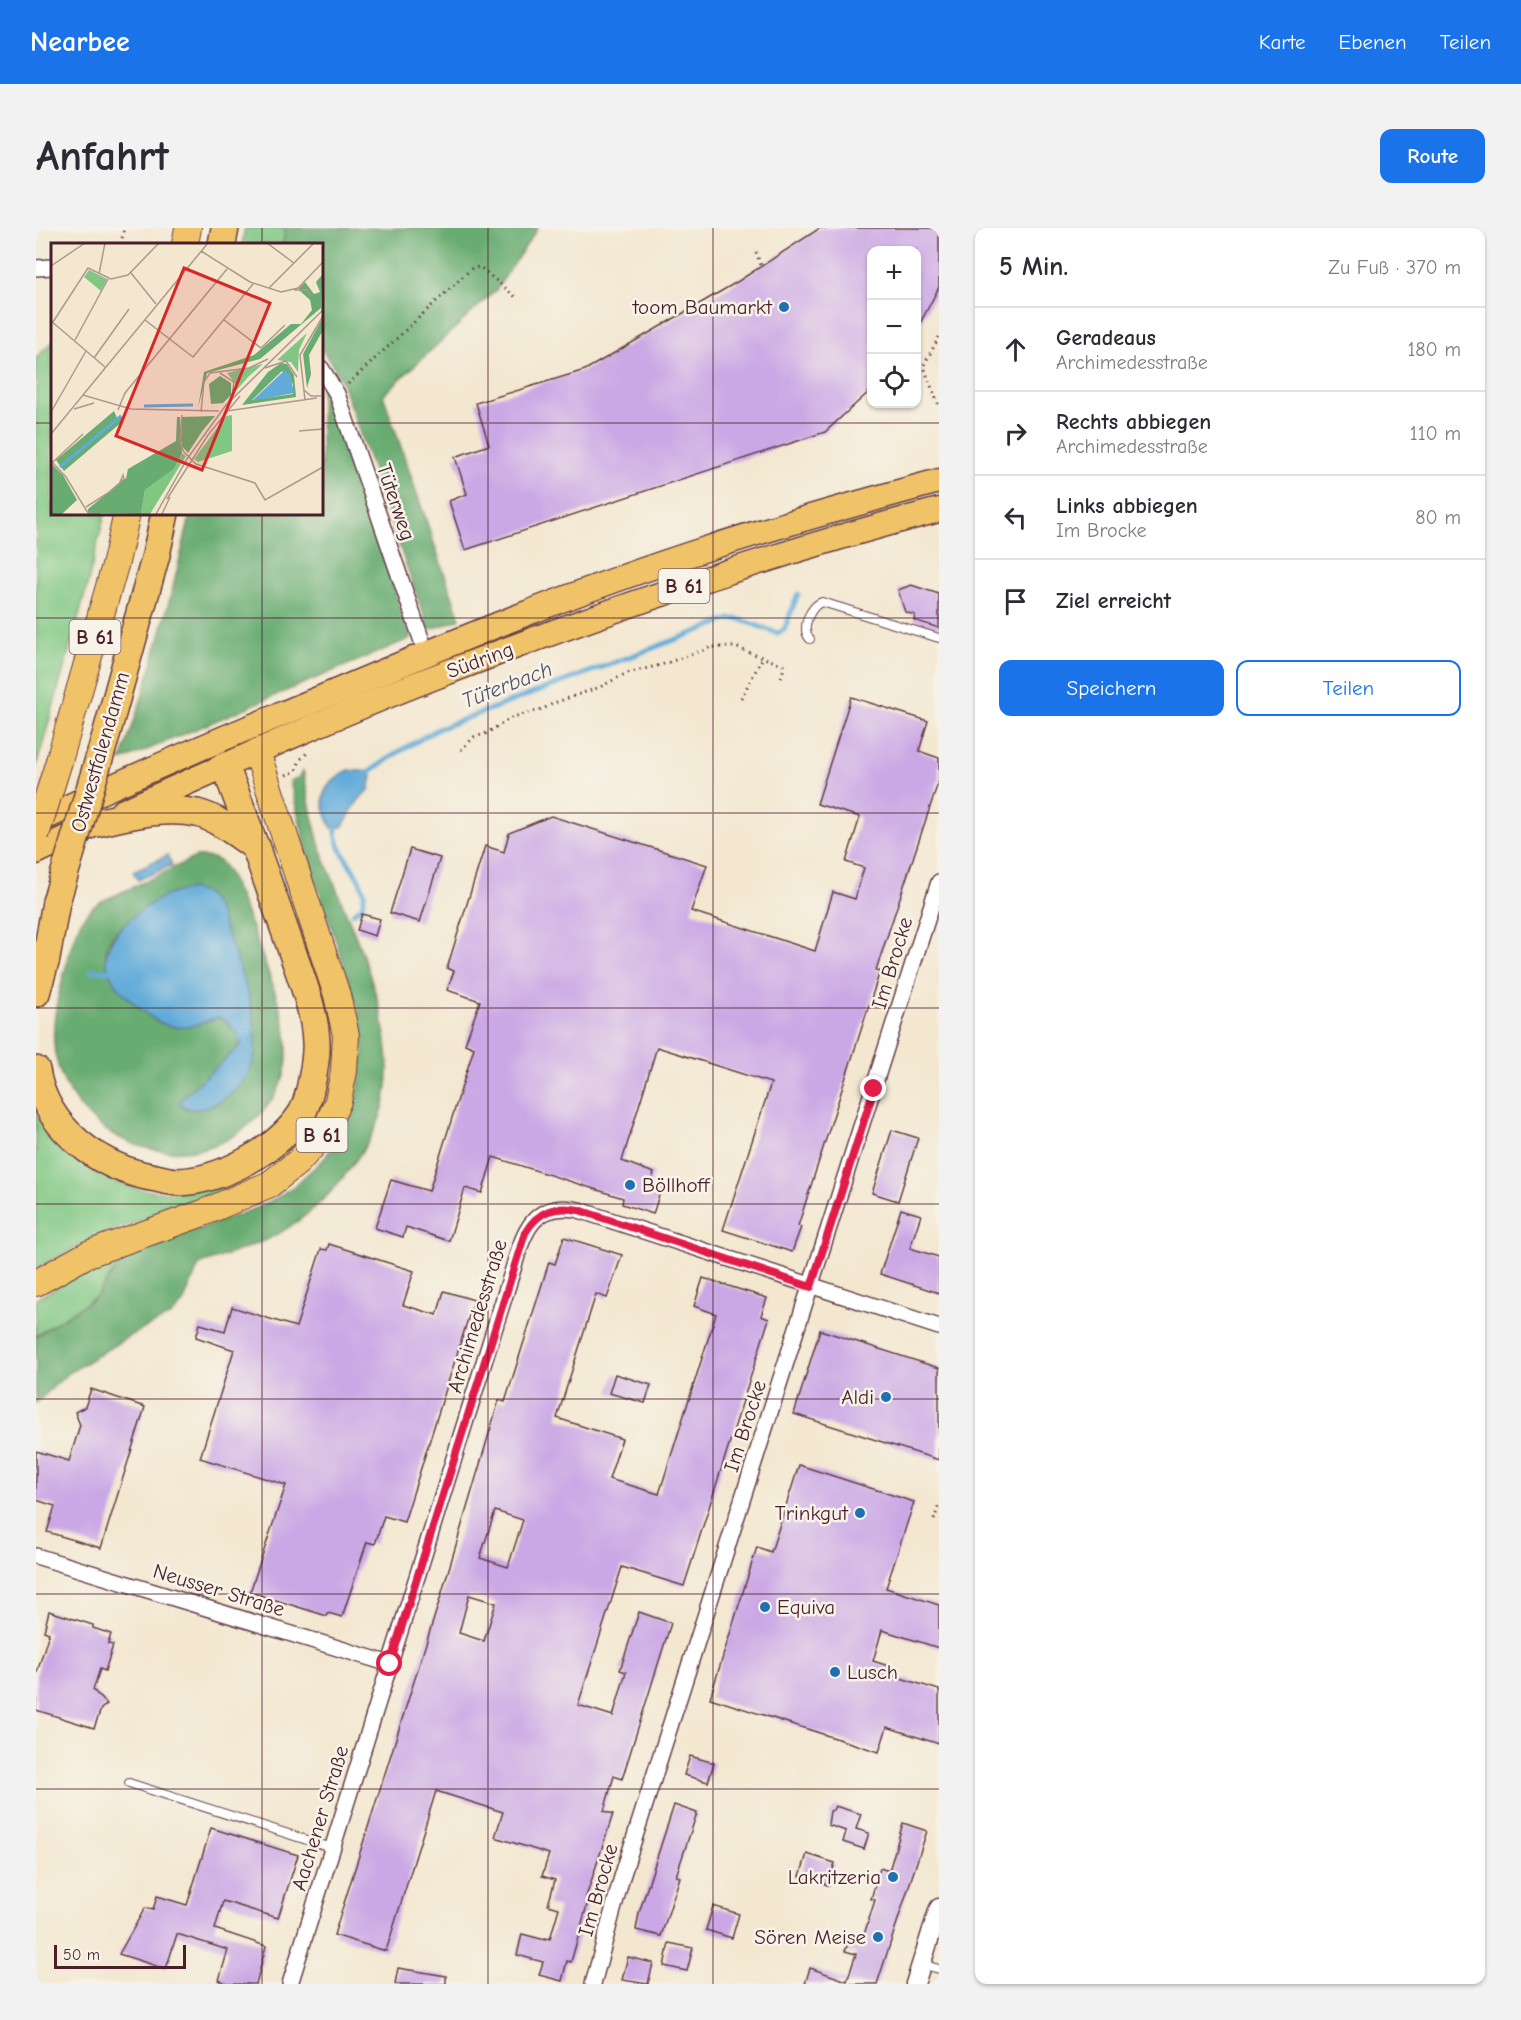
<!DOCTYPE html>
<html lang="de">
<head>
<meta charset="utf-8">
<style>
  :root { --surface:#fff; --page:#f2f2f3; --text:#2b2b33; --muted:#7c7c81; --line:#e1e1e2; --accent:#1a73e8 }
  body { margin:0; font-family:"Comic Neue",sans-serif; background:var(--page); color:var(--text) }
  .controls { position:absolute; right:18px; top:18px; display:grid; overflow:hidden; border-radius:12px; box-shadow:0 2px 4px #0004 }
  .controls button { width:54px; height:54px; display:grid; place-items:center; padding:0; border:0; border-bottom:2px solid var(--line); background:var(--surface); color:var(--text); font:30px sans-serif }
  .scale { position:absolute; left:18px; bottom:15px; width:132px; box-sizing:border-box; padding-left:6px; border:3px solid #4a1f2b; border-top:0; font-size:16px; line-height:21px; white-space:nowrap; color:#4a1f2b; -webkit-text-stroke:4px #f7f3e8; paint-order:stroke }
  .stop { position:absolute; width:18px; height:18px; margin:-14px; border:4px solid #e11d48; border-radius:50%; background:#fff }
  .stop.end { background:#e11d48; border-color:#fff; box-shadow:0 2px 6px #0008 }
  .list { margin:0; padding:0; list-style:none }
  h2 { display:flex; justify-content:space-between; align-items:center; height:78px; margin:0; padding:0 24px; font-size:26px }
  h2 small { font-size:20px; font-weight:400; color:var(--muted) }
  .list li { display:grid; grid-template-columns:39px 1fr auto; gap:18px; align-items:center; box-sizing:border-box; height:84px; padding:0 24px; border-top:2px solid var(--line) }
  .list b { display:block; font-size:22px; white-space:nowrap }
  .list p { margin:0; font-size:20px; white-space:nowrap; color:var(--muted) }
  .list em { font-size:20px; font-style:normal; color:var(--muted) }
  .actions { display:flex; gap:12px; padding:18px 24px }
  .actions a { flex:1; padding:14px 0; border:2px solid var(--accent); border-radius:12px; text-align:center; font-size:21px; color:var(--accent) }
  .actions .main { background:var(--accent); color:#fff }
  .icon { flex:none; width:33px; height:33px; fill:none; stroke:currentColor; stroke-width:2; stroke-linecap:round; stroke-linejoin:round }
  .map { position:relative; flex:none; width:903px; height:1756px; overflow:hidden; border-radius:12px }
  header { display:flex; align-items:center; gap:36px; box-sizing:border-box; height:84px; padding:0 30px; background:var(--accent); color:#fff }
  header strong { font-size:28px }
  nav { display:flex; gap:33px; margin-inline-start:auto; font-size:21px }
  .intro { display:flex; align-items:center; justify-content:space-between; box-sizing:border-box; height:144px; padding:0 36px }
  h1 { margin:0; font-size:42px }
  .button { padding:15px 27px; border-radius:12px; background:var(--accent); color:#fff; font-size:21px; font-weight:700 }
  main { display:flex; gap:36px; padding:0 36px }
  aside { flex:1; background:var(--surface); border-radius:12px; box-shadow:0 2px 4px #0004 }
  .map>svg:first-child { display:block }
  .green { fill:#80c783; stroke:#657357; stroke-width:1.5 }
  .forest { fill:#68ac71; stroke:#59664e; stroke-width:1.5; fill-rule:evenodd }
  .water { fill:#61abd9; stroke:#566582; stroke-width:1.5 }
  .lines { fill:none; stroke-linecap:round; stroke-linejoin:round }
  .stream { stroke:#61abd9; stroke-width:5 }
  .building { fill:#caa7e5; fill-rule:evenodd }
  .service-casing { stroke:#633d44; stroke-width:10 }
  .minor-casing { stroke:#633d44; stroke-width:18 }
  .tertiary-casing { stroke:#633d44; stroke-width:21 }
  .primary-casing { stroke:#633d44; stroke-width:27 }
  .trunk-casing { stroke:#633d44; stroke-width:28 }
  .motorway-casing { stroke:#633d44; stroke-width:30 }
  .path { stroke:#633d44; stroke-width:3; stroke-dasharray:1.5 4.5; stroke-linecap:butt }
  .service { stroke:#fff; stroke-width:8 }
  .minor { stroke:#fff; stroke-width:15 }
  .tertiary { stroke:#fff; stroke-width:18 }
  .primary { stroke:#f1c369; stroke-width:24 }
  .trunk { stroke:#f1c369; stroke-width:26 }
  .motorway { stroke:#f1c369; stroke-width:27 }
  .trunk-bridge-casing { stroke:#633d44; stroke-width:28; stroke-linecap:butt }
  .motorway-bridge-casing { stroke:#633d44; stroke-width:30; stroke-linecap:butt }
  .trunk-bridge { stroke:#f1c369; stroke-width:26 }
  .motorway-bridge { stroke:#f1c369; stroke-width:27 }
  .route { stroke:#e11d48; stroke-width:8 }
  .grid { fill:none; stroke:#4a1f2b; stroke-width:1.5; stroke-opacity:0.55 }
  .poi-dot { fill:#1f6fb2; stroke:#f7f3e8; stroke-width:2 }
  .labels { text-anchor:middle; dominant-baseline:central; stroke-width:5; stroke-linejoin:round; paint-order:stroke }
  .shield { fill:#f7f3e8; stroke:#7e5f64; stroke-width:1.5 }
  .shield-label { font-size:20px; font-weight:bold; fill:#4a1f2b }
  .poi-label { font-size:21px; fill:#4a1f2b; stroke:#f7f3e8; text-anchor:end }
  .street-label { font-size:21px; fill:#4a1f2b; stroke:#f7f3e8 }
  .water-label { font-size:22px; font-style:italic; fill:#525068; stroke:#f7f3e8 }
  .inset-river { fill:none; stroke:#61abd9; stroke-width:3 }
  .inset-road { fill:none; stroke:#af978e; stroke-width:1.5 }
  .view { fill:#d62828; fill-opacity:0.15; stroke:#d62828; stroke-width:3 }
  .inset-edge { fill:none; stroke:#4a1f2b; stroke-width:3 }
</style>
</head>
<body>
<header>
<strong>Nearbee</strong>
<nav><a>Karte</a><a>Ebenen</a><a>Teilen</a></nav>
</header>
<div class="intro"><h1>Anfahrt</h1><a class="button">Route</a></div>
<main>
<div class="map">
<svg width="903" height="1756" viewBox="0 0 903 1756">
  <rect width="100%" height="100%" fill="#f7f3e8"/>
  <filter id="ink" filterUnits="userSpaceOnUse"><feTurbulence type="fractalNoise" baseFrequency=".0167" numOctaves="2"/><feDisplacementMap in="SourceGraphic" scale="12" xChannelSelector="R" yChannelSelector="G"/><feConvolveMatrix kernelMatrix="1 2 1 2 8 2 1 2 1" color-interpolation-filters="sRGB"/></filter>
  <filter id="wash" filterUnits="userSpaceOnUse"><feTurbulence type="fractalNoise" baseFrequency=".008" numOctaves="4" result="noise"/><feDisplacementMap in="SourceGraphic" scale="24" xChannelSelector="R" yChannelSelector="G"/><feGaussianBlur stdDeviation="1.35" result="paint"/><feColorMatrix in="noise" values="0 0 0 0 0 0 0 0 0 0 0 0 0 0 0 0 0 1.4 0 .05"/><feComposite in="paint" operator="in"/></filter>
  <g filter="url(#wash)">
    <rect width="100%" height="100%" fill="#f3e7d0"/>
    <g class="green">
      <path d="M209,0h40l-2,16h-41z"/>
      <path d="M16,114v171h53l-20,81 -49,173v-409z"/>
      <path d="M0,886c60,78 115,93 208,64l-46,24 -94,31 -68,35z"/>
      <path d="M89,1027l-29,42 -60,39v-37l39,-22z"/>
    </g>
    <g class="forest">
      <path d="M249,0h253l-42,62 -113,105 77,224 -31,11 -87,-248 -9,-17 -12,-17v-104h-38z"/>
      <path d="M285,155l8,17 82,238 -290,123 26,-79 25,-91 19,-78h130z"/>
      <path d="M267,543c6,28 10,58 20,84 27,72 80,173 61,249 -6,25 -19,44 -34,64 -19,27 -48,54 -78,69 -24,11 -49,19 -73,28l-16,38 -13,13 -41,20 -62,38 -31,29v-67l60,-39 29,-42 132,-47 19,-10 18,-12 31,-28 23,-36 8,-20 8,-52 -6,-43 -48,-143 -20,-83 8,-3z"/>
      <path d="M160,629c10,0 18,-1 26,7 13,12 62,147 64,169 1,8 1,18 1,27 -4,36 -31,64 -61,80 -27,14 -64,15 -92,4 -42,-15 -77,-54 -80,-101 -2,-26 5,-51 12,-76 5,-20 10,-47 28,-61 7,-6 19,-9 28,-14 25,-11 49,-23 74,-35zM169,665c16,19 51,110 49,135 -1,5 -5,12 -7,17 -8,19 -16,37 -25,56 -12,5 -25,11 -39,7v-11l58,-52c-1,-11 -13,-24 -23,-28l-30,10 -72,-43 -8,-14 -2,-13 1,-12 8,-12 30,-26z"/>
    </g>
    <g class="water">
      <path d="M313,542l20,2 3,4 -3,14c-13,9 -18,24 -27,37l-10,1c-15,-29 -12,-42 17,-58z"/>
      <path d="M132,627l4,10 -34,15 -5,-9z"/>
      <path d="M157,661c4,2 9,3 13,5 11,9 16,28 21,40 14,36 36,90 26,129 -6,20 -29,40 -48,45 -10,2 -19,3 -25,-5l3,-6 58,-52c-1,-11 -13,-24 -23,-28 -14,4 -29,13 -44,10 -15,-2 -28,-13 -39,-23 -38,-33 -39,-57 0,-89 17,-14 36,-24 58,-26z"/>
    </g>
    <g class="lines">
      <g class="stream">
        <path d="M329,547l35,-24 38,-22 292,-110h9l38,14 7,-3 14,-36"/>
        <path d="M300,594c-3,31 22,46 28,70 1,5 -1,10 -2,15l-9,6"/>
        <path d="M55,743l22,-1"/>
      </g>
    </g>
    <g id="blocks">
      <g class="building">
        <path d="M784,0h119v59l-23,44v-81h-44v139l-47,43 -360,118 -16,-49 18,-7 -12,-37 34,-12 -13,-42 109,-33 152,-88z"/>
        <path d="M875,357l28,9v34l-25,-8 1,-5 -10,-3 -7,-22z"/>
        <path d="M815,469l77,24 -9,30 20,7v22l-63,190 4,1 -82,255 3,1 -9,25 -69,-22 48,-147 -114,-36 -35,114 32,12 -5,16 11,3 -7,22 -31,-10 1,-6 -130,-41 -11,36 -17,-5 -16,53 -43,-14 -3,10 -28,-9 16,-48 38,11 45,-143 -9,-4 15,-43 -33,-11 7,-19 -7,-3 38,-122 19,6 5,-19 42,-17 156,49 -16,46 124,40 18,-59 22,7 9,-31 -18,-6 14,-45 -43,-13z"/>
        <path d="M374,621l30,9 -20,64 -30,-9z"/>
        <path d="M326,686l18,5 -5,17 -18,-6z"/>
        <path d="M856,902l26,8 -20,63 -26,-8z"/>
        <path d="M865,981l20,6 -11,33 29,9v36l-59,-19z"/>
        <path d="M528,1009l58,18 -15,43 -11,-4 -39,124 65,21 -13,40 50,15 57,-180 -22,-8 9,-28 64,20 -6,18 8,3 -85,267 -62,-19 -44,138 35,11 13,-44 -6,-2 19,-58 32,11 -49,156 -8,-3 -10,35 9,3 -25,77 -2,6 3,1 -18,64 -4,-1 -5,20 -23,-6 4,-13 -26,-7 5,-21 23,6v-2l5,1 9,-31 -11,-3 7,-25 -13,-4 7,-22 -54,-17 8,-25 -67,-21 -50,160 -52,-16 106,-336 59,-199 6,2 44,-140 6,2zM459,1283l28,9 -15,47 -28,-9zM433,1367l27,8 -12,38 -25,-8z"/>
        <path d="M293,1016l85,27 -11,34 34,10 7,-24 30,9 -70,222 -20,-6 -9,28 -8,-2 -25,75 -14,-4 -1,3 -77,-24 36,-107 -86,-27 34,-108 -38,-13 4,-13 25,7 7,-24 64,20 25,-78 6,1z"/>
        <path d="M784,1102l119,38v92l-145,-46z"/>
        <path d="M579,1146l36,11 -6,18 -36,-10z"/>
        <path d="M55,1161l54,18 -44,141 -54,-16 8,-26 -19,-6v-49l33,10 11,-36 -5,-13 10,-5z"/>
        <path d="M763,1237l115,37 -28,86 53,17v43l-57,-18 -9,31 19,6 -1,8 48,15v54l-52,-17 -8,25 -169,-54 47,-151 14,5z"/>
        <path d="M13,1383l44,14v3l18,6 -3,10 5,1 -8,26 -5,-2 -7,21 14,14 -6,5 -7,19 -58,-18v-34l13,-43 -5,-2z"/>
        <path d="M654,1528l24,7 -6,19 -24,-7z"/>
        <path d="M638,1577l23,8 -21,63 4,1 -19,59 -25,-6 3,-17z"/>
        <path d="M799,1578l26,8 -5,15 13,4 -5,16 -21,-7 3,-11 -18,-6 2,-14 3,-1z"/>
        <path d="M867,1595l24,8 -50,153h-72l5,-16 37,13 9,-27 -11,-3 5,-14 12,4 13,-41 -4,-1 9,-31 9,3z"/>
        <path d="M175,1600l87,27 -20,63 -55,-17 -8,28 51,17 -10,38h-28l-9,-4 9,-30 -51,-16 -11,35 -47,-15 26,-46 8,2 4,-14 30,9z"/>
        <path d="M771,1626l28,9 -7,22 -28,-9z"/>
        <path d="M677,1678l26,8 -7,24 -26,-8z"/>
        <path d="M633,1715l24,5 -6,23 -23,-5z"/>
        <path d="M592,1729l25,6 -5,21 -26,-4z"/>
        <path d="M362,1740l48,8v8h-51z"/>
      </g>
    </g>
  </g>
  <g filter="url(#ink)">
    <use href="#blocks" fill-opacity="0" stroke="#633d44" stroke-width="1.5"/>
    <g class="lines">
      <g class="service-casing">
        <g id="service">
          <path d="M774,411c-10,-10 0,-33 12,-37l117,36"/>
          <path d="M93,1555l203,65"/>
          <path d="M885,1736l18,5"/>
        </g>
      </g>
      <g class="minor-casing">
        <g id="minor">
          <path d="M0,40l16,-1"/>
          <path d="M285,140l16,26 89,259"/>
          <path d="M0,1328l354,108"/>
          <path d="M254,1756l219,-702c13,-39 17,-83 70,-72l360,117"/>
          <path d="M557,1756l29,-107 317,-995"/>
        </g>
      </g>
      <g class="tertiary-casing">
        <path id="tertiary" d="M879,1756l24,-76"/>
      </g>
      <g class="primary-casing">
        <g id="primary">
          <path d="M86,584c104,-47 207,-94 313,-135 165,-64 333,-123 504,-167"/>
          <path d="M0,594c96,-46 195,-87 294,-128 123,-52 248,-104 376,-145 77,-25 155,-47 233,-68"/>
          <path d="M0,624l55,-26"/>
        </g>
      </g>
      <g class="trunk-casing">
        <g id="trunk">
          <path d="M149,16l3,-16"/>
          <path d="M23,533l57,-199 11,-49"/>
          <path d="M0,1055l52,-29 115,-41 67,-29 28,-22 26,-29 14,-32 6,-30 2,-36 -9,-40 -80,-243"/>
        </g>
      </g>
      <g class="motorway-casing">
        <g id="motorway">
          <path d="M186,16l3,-16"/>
          <path d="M69,511l51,-184 9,-42"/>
          <path d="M60,595c32,-7 68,-17 101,-10 21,5 42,23 60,35"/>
          <path d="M0,765l10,-34 10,-57"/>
          <path d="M0,842c9,59 65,99 120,108 8,2 16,4 23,4 43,-2 99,-32 123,-69 8,-14 15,-55 14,-71 -1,-32 -16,-67 -26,-97 -21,-60 -42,-120 -65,-179"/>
        </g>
      </g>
      <g class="path">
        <path d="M85,16l3,-16"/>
        <path d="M720,24l5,14"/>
        <path d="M903,109l-15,28 2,8 13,33"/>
        <path d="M312,156l124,-116 8,-1 37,31"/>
        <path d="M705,470l22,-41"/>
        <path d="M425,522l13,-13 11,-3 28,-17 30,-8 11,-6 46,-16 27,-14 34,-8 51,-18h23l48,18 1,3 -3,10"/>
        <path d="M250,547l10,-4 4,-11 7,-7"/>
        <path d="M898,1292l5,-15"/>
      </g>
      <use href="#service" class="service"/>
      <use href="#minor" class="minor"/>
      <use href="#tertiary" class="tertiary"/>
      <use href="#primary" class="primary"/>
      <use href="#trunk" class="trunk"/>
      <use href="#motorway" class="motorway"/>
      <g class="trunk-bridge-casing">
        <path id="trunk-bridge" d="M0,607l23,-74"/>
      </g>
      <g class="motorway-bridge-casing">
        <path id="motorway-bridge" d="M20,674l49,-163"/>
      </g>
      <use href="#trunk-bridge" class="trunk-bridge"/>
      <use href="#motorway-bridge" class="motorway-bridge"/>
    </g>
  </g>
  <g class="lines" filter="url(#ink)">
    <path class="route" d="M354,1436l135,-431c13,-22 30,-28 54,-23l232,77 63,-198"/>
  </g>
  <path class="grid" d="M226,0v16M452,0v1756M677,0v1756M0,195h16M285,195h618M226,285v1471M0,390h903M0,585h903M0,780h903M0,976h903M0,1171h903M0,1366h903M0,1561h903"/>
  <g class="poi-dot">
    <circle cx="748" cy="79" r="6"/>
    <circle cx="594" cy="957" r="6"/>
    <circle cx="850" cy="1169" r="6"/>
    <circle cx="824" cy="1285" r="6"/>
    <circle cx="729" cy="1379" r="6"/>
    <circle cx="799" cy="1444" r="6"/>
    <circle cx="857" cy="1649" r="6"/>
    <circle cx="842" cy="1709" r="6"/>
  </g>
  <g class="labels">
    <g class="shield">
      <rect x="622.5" y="341" width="51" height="34" rx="4.5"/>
      <rect x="33.5" y="392" width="51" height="34" rx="4.5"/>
      <rect x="260.5" y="890" width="51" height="34" rx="4.5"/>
    </g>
    <g class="shield-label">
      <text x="648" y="358">B 61</text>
      <text x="59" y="409">B 61</text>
      <text x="286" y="907">B 61</text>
    </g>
    <g class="poi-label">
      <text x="736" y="79">toom Baumarkt</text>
      <text x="606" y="957" text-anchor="start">Böllhoff</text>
      <text x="838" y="1169">Aldi</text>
      <text x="812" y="1285">Trinkgut</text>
      <text x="741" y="1379" text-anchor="start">Equiva</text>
      <text x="811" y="1444" text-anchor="start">Lusch</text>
      <text x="845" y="1649">Lakritzeria</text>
      <text x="830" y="1709">Sören Meise</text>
    </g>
    <g class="street-label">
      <text transform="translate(360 274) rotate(71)">Tüterweg</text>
      <text transform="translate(444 432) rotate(-20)">Südring</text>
      <text transform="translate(64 524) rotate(-74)">Ostwestfalendamm</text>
      <text transform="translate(856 735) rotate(-73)">Im Brocke</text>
      <text transform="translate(441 1088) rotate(-73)">Archimedesstraße</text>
      <text transform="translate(709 1198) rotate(-72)">Im Brocke</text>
      <text transform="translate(183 1362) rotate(17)">Neusser Straße</text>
      <text transform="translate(284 1590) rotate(-73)">Aachener Straße</text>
      <text transform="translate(562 1662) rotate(-74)">Im Brocke</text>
    </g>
    <g class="water-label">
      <text transform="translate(471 457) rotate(-21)">Tüterbach</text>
    </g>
  </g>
  <g transform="translate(15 15)">
    <rect width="272" height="272" fill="#f3e7d0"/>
    <path d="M38,27l18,9 -6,12 -17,-14zM256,90l-8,17 -1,22 -7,-10 -14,-2zM212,121l-15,13 -12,14 -1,-8 -8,-10zM181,172v36l-34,11 -4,-3 32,-43zM131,210l4,3 -36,58h-9l4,-24 29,-21z" fill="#80c783"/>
    <path d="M271,32l-1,33 -61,51 -53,14 -9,35 6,-36 50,-17 37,-31h10l11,-14 -2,-10 -12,-11 7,-7 9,12 6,-2 -4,-10zM271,76v13l-13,23 2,19 -4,14 -4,-34zM230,120l6,1 7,11 2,22 -54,8 26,-33zM231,128l11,13v10l-41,6zM169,133l11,7v12l-8,8 -12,1 -2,-20zM63,168l4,9 3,-5 2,6 -59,50 -8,-11zM164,173l-12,14 -15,23 -7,-8 1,-28zM126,174h3l2,36 -8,16 -29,21 -4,24 -53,-1v-4l38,-31 2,-9 48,-28zM0,220l12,12 14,25 -15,14h-11z" fill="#68ac71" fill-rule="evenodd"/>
    <path d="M234,127l5,4 4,19 -42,8z" fill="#61abd9"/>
    <path class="inset-river" d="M93,163l49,-1M9,224l61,-51"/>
    <path class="inset-road" d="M216,0l27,20M150,8l49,31 31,10 17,-4 25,-26M0,23l34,-23M80,30l25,31M48,31l6,-31M218,45l45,-45M243,47h13l4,5M94,77l48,37 60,-73M173,77l37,28 24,-23M0,78l54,46M2,79l35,-54 23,11 17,-4 31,-32M24,97l33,-61M43,115l35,-49M214,125l21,-7 11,16M169,130l14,9 -2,14M253,147l7,6h10M32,152l125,-152M254,157l-5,-45 23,-39M23,166l20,-6M67,167l7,-17 102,-124M176,168l90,-13M0,169l35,-61M150,169l3,-30 6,-9 39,-5 19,-9M131,172l-2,28 4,9 12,12 59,19 10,17 58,-33M248,188l24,-2M0,191l32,-39 48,14 88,2M0,218l15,16 22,36 13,1M2,219l30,-28M116,256l41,-64 32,-39M35,264l22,-14 16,-14 -1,-4 -3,7M105,271l31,-55 39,-54 97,-95M111,271l8,-17"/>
    <path class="view" d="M133,25l86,35 -68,167 -86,-34z"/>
    <rect width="272" height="272" class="inset-edge"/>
  </g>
</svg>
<div class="controls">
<button>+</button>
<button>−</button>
<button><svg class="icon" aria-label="locate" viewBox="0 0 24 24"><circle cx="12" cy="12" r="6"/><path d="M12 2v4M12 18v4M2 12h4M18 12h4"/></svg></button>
</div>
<div class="scale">50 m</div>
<div class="stop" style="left:354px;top:1436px"></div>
<div class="stop end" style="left:838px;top:861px"></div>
</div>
<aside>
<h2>5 Min.<small>Zu Fuß · 370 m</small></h2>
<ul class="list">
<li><svg class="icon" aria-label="ahead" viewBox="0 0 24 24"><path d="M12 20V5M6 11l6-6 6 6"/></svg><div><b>Geradeaus</b><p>Archimedesstraße</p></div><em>180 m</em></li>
<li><svg class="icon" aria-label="right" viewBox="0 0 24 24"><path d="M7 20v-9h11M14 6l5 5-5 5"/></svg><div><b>Rechts abbiegen</b><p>Archimedesstraße</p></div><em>110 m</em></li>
<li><svg class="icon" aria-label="left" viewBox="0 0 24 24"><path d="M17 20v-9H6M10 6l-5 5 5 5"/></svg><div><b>Links abbiegen</b><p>Im Brocke</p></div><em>80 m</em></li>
<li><svg class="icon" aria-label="arrive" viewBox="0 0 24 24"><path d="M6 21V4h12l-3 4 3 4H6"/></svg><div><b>Ziel erreicht</b></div></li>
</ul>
<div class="actions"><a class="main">Speichern</a><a>Teilen</a></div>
</aside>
</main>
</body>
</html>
